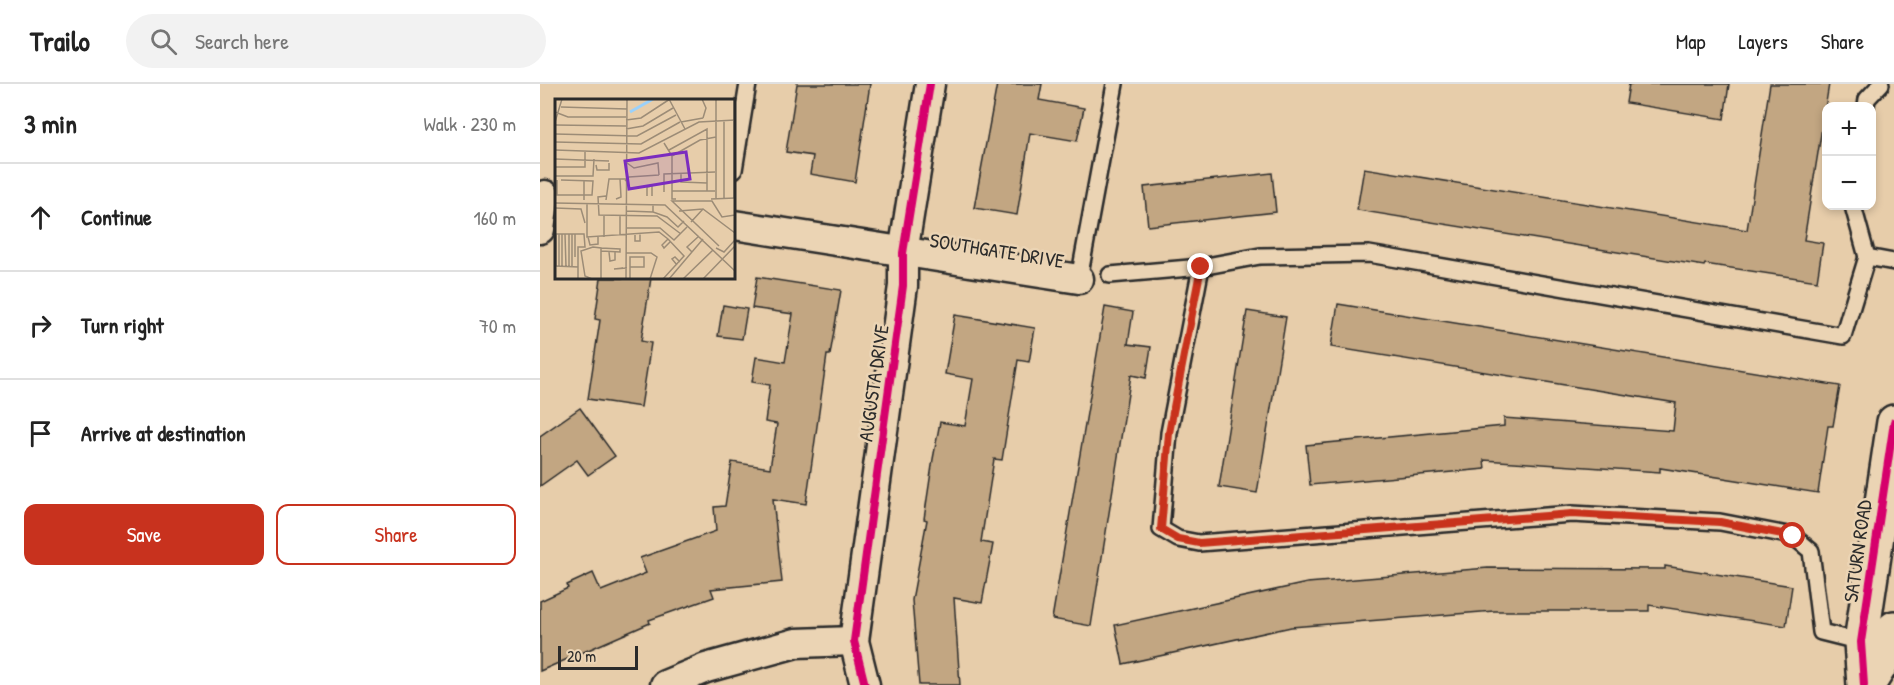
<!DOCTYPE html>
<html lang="en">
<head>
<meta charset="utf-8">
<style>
  :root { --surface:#fff; --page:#f2f2f2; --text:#222; --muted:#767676; --line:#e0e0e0; --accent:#c8321e }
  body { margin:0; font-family:"Patrick Hand",sans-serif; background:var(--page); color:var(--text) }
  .controls { position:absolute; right:18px; top:18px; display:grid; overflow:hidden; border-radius:12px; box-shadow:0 3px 9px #0003 }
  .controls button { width:54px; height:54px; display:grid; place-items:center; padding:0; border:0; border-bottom:2px solid var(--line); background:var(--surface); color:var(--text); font:30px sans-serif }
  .scale { position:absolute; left:18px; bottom:15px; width:80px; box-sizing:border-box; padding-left:6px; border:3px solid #2b2b2b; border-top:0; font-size:16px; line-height:21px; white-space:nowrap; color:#2b2b2b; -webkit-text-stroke:4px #ebd4b4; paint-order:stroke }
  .stop { position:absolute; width:18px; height:18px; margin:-14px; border:4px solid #c8321e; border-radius:50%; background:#fff }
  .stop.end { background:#c8321e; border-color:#fff; box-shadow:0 2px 6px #0008 }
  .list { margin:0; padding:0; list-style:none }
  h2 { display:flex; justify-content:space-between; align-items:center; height:78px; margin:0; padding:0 24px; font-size:26px }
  h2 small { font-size:20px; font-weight:400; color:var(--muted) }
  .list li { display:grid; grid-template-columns:39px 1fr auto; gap:18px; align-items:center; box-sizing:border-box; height:108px; padding:0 24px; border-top:2px solid var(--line) }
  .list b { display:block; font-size:22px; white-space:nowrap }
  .list em { font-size:20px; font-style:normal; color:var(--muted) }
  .actions { display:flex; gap:12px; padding:18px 24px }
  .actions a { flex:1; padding:14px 0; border:2px solid var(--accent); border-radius:12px; text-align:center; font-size:21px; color:var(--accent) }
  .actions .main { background:var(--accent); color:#fff }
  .icon { flex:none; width:33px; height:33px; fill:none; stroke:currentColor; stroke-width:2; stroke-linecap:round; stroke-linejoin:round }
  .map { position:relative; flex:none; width:1354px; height:601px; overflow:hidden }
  header { display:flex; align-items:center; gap:36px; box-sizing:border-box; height:84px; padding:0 30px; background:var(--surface); border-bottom:2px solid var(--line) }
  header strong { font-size:28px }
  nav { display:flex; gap:33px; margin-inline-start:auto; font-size:21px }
  .search { width:420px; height:54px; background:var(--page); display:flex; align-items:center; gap:15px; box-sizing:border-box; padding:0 21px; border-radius:33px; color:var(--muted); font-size:22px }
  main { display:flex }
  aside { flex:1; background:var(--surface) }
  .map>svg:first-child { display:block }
  .building { fill:#c2a682; stroke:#2b2b2b; stroke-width:1.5 }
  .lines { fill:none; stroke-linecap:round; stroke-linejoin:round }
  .lane-casing { stroke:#2b2b2b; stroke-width:20 }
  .street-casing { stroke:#2b2b2b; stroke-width:33 }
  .secondary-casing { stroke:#2b2b2b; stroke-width:38 }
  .lane { stroke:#ebd4b4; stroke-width:15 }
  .street { stroke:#ebd4b4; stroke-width:28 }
  .secondary { stroke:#ebd4b4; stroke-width:33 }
  .cycleway-casing { stroke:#ebd4b4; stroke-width:11 }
  .cycleway { stroke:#d6006c; stroke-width:8 }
  .route { stroke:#c8321e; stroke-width:8 }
  .labels { text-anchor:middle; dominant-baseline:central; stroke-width:5; stroke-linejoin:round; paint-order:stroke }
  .street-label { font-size:20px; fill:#2b2b2b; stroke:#ebd4b4 }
  .inset-river { fill:none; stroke:#9bd1fa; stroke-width:3 }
  .inset-road { fill:none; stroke:#9c8c77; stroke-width:1.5 }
  .view { fill:#7b2cbf; fill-opacity:0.15; stroke:#7b2cbf; stroke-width:3 }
  .inset-edge { fill:none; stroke:#2b2b2b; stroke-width:3 }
</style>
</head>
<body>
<header>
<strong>Trailo</strong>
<div class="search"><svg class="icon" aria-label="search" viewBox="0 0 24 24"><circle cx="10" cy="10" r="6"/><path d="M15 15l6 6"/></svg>Search here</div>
<nav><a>Map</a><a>Layers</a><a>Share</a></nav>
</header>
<main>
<aside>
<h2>3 min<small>Walk · 230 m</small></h2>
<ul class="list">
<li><svg class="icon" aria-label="ahead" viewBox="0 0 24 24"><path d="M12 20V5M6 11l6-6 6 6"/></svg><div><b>Continue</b></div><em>160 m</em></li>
<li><svg class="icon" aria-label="right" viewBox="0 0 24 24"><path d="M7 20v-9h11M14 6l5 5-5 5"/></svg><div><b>Turn right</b></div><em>70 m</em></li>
<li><svg class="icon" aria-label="arrive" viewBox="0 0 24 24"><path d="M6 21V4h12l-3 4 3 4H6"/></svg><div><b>Arrive at destination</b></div></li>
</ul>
<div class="actions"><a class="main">Save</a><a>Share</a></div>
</aside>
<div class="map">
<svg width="1354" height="601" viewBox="0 0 1354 601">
  <rect width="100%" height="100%" fill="#e7cdaa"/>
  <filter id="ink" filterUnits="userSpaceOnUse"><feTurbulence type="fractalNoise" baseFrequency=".0167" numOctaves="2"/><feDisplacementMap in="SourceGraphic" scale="12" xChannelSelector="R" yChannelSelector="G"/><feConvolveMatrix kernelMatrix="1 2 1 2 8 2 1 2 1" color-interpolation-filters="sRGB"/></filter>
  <g filter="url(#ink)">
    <g class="building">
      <path d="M257,0h73l-15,98 -45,-8 3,-18 -27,-4z"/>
      <path d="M457,0h45l-3,16 45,8 -7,33 -47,-8 -13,82 -43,-7z"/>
      <path d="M1089,0h100l-5,35 -98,-16z"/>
      <path d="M1230,0h59l-25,156 19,3 -6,38 -112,-17 -1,2 -347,-56 7,-42 383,62z"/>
      <path d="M732,89l4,39 -128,14 -4,-39z"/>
      <path d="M217,193l84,13 -11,65h-3l-21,149 -33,-5 9,83 -71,7 3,8 -65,23 1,3 -110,48v-70l28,-13 -1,-3 26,-12 8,18 45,-18 -6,-15 76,-27 -2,-24 11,-1 7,-44 38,6 7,-44 -12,-2 5,-37 -18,-3 4,-25 29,5 8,-48 -41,-6z"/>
      <path d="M61,194h50l-10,63 10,2 -10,64 -53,-8 12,-79 -5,-1z"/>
      <path d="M798,220l502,82 -7,40h-5l-10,67 -158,-25v4l-176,-12 1,9 -175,16 -4,-40 198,-19v-8l169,13 3,-28 -345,-56z"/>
      <path d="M183,221l24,4 -5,30 -24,-3z"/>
      <path d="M565,223l28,5 -5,32 23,3 -5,31 -15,-3 -40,251 -39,-7z"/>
      <path d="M707,227l39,6 -29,176 -38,-6z"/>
      <path d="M415,231l80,13 -6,34 -11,-2 -16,100 -8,-1 -13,83 12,2 -11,59 -28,-5 6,87h-41l-7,-85 15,-80 -3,-1 9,-60 7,-37 25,4 8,-47 -28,-5z"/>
      <path d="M40,324l35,48 -27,19 -11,-15 -37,26v-50z"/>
      <path d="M1125,482l127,20 -6,40 -137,-21v6h-155l-203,16 -168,37 -8,-39 192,-42 181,-15 177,1z"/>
    </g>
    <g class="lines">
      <g class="lane-casing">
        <g id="lane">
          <path d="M1326,22l1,-7 14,-15"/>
          <path d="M194,86l14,-86"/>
          <path d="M1313,122l14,51"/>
          <path d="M661,183l-32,166 -8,96 17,10 21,4 373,-29 148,8 73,14 18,15 10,81 40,10"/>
          <path d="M570,191l91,-8 59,-11 109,-2 474,82 24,-79 27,5"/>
          <path d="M539,195l36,-195"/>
        </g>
      </g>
      <g class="street-casing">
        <g id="street">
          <path d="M194,141l345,54"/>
          <path d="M0,145l5,-34"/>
          <path d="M125,601l41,-17 90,-25 58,-2"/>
          <path d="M325,601l-11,-44 49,-355v-33l27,-169"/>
        </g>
      </g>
      <g class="secondary-casing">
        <g id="secondary">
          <path d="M1324,601l-3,-43 33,-220"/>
          <path d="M1328,601l20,-32 6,-25"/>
        </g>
      </g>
      <use href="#lane" class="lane"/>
      <use href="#street" class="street"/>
      <use href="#secondary" class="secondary"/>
      <g class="cycleway-casing">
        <g id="cycleway">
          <path d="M325,601l-11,-44 49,-355v-33l27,-169"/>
          <path d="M1324,601l-3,-43 33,-220"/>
        </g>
      </g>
      <use href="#cycleway" class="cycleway"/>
    </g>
  </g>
  <g class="lines" filter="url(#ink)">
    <path class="route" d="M661,183l-32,166 -8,96 17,10 21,4 373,-29 148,8 73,14"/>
  </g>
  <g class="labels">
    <g class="street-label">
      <text transform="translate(457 166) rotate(9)">SOUTHGATE DRIVE</text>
      <text transform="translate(333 299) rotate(-82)">AUGUSTA DRIVE</text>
      <text transform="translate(1317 467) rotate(-82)">SATURN ROAD</text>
    </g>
  </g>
  <g transform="translate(15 15)">
    <rect width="180" height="180" fill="#e7cdaa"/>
    <path class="inset-river" d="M75,13l23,-13"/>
    <path class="inset-road" d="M24,0h57M114,0l16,30M147,0l4,9 -3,10M6,8l66,2M0,13l13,5h58M71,21l15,-2 29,-19M0,23l7,-23M126,23l22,-4M0,26l71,1M71,30l17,-3 30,-18M0,35l82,2 39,-21M0,43l86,2 39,-22M109,44l8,13v43h4M0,51l84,3 60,-31 36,-2M114,51l38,-21v62M117,57l28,-16 16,-3M0,60l54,2M72,64l7,5 24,-5 1,12M41,66l1,5h12v-7M0,68h30v-16M126,75v8l26,1M0,77h38l1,-17M2,81v15h27v5M6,81l32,1 -1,14h-8v-14M70,82l4,-4 30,-2M117,92h43M109,93v-18l51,-2M51,97l-8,1 1,18 58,1 24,18M92,97v-9l5,-1v10M161,99v-99M169,99v-78M179,99v-99M61,100l5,-2 -1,-18M156,100l24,-1M51,101l3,-21h17M0,104l110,2 70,66M32,105v33l72,-5 9,7 16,17 -21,23M98,106v7l14,5 11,10 6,-6M0,109l26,1 4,14M72,112l26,1M124,112l24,-2M65,116v20M49,117v21M136,123l12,-13 32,24M71,129h34l14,12 13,-13M0,135h29l1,13h-7v20M1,135v32M4,135v33M7,135v33M10,135l1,33M14,135v33M17,135v33M20,135v23M80,136v6h5v-8M33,138l2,8 8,-1v-7M113,140l-6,6 2,3 6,-6M164,147l-47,-45h40l10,16 13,-2M161,149l8,4 11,-12M46,152l19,1v-3l-19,-1M54,153l1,9 5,-1v-8M137,153l-5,-5 12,-11M71,154h25l6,4 -7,22M122,166l-5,-6 3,-2 5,5M0,167l23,1v12M68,169l-9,1 13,-1M37,180l-7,-3 -4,-25 12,-4 8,1v31M71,180l1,-180M75,180v-22h14v10h-14M114,180l34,-40M128,180l30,-29M148,180l32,-33"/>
    <path class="view" d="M131,53l4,27 -61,10 -4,-28z"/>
    <rect width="180" height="180" class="inset-edge"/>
  </g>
</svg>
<div class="controls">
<button>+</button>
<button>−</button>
</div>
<div class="scale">20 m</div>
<div class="stop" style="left:1253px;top:452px"></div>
<div class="stop end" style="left:661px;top:183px"></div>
</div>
</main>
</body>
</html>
